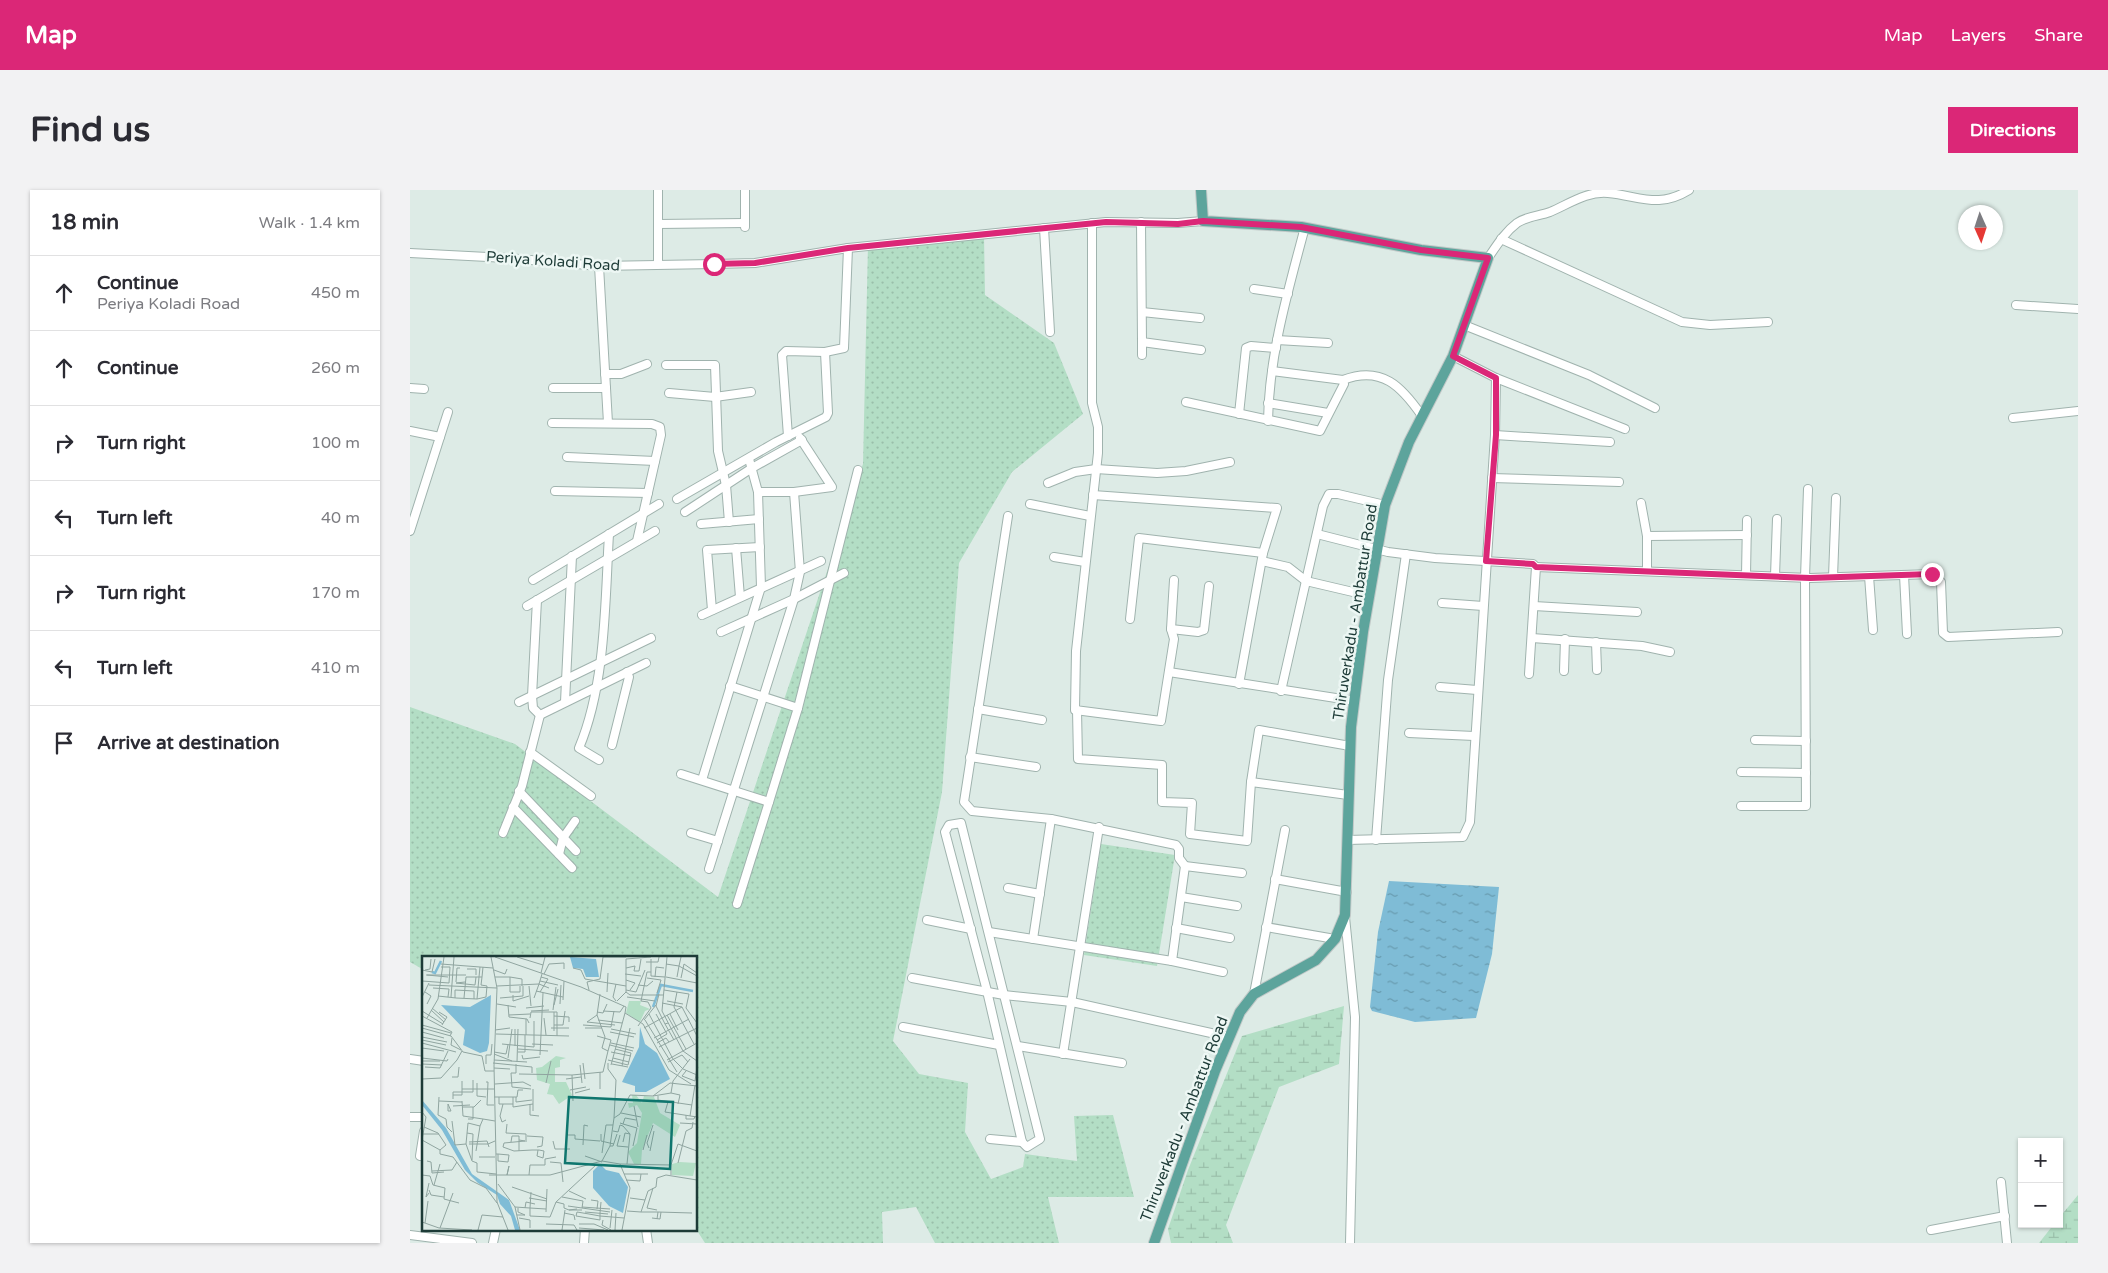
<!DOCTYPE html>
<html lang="en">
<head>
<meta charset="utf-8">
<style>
  :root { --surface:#fff; --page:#f2f2f3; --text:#2b2b33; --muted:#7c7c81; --line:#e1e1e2; --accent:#db2777 }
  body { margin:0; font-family:"Varela Round",sans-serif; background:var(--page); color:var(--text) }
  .controls { position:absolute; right:15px; bottom:15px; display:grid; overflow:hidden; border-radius:0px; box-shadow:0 1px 4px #0004 }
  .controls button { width:45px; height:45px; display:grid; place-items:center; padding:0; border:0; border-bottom:1px solid var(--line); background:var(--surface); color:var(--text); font:25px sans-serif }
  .compass { position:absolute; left:1548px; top:15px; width:45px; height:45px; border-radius:50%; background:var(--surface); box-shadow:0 1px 4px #0004; rotate:177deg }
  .stop { position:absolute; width:15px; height:15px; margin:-11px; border:4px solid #db2777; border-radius:50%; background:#fff }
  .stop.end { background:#db2777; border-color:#fff; box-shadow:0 1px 5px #0008 }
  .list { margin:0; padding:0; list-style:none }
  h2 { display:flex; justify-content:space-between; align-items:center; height:65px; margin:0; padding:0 20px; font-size:21px }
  h2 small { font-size:16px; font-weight:400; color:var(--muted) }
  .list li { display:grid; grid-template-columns:32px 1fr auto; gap:15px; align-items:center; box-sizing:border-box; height:75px; padding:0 20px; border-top:1px solid var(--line) }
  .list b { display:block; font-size:19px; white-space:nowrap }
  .list p { margin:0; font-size:16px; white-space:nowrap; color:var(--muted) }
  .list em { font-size:16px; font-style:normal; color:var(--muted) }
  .icon { flex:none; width:28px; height:28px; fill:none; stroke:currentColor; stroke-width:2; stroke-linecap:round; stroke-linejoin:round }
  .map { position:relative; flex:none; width:1668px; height:1053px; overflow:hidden; border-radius:0px }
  header { display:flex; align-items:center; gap:30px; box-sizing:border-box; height:70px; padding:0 25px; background:var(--accent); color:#fff }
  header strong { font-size:24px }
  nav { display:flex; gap:28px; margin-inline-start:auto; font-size:18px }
  .intro { display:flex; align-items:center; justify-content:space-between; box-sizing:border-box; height:120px; padding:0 30px }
  h1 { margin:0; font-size:35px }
  .button { padding:12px 22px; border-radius:0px; background:var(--accent); color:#fff; font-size:18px; font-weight:700 }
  main { display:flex; gap:30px; padding:0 30px }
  aside { flex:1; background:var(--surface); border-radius:0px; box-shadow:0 1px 4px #0004 }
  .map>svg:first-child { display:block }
  .grass { fill:url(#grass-dots) }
  .wetland { fill:url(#wetland-marsh) }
  .water { fill:url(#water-ripples) }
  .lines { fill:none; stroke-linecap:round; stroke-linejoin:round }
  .minor-casing { stroke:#a0b3ae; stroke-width:10 }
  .major-casing { stroke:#c0c8c7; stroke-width:12 }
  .minor { stroke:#fff; stroke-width:8 }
  .major { stroke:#5da49c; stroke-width:10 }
  .route { stroke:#db2777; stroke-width:6 }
  .labels { text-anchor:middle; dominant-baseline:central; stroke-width:5; stroke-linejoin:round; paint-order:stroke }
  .street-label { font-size:15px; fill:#1d3b37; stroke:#edf7f4 }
  .inset-river { fill:none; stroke:#7fbcd6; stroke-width:2.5 }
  .inset-road { fill:none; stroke:#90a5a0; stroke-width:1 }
  .view { fill:#0f766e; fill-opacity:0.15; stroke:#0f766e; stroke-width:2.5 }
  .inset-edge { fill:none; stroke:#1d3b37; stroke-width:2.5 }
</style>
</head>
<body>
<header>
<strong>Map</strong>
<nav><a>Map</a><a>Layers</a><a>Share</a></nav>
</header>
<div class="intro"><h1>Find us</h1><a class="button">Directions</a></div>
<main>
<aside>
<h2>18 min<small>Walk · 1.4 km</small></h2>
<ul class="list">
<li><svg class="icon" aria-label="ahead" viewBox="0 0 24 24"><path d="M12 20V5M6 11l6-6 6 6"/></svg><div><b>Continue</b><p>Periya Koladi Road</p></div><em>450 m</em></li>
<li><svg class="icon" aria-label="ahead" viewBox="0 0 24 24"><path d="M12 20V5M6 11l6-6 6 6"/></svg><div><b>Continue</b></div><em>260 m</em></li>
<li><svg class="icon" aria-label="right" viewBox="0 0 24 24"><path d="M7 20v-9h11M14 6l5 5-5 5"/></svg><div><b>Turn right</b></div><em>100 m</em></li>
<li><svg class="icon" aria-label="left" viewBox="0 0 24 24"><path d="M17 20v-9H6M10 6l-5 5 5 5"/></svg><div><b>Turn left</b></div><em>40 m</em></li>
<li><svg class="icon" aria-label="right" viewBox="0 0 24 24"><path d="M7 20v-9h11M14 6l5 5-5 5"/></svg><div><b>Turn right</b></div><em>170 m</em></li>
<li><svg class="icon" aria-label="left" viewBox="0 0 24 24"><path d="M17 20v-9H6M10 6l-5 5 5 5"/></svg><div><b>Turn left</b></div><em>410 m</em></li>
<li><svg class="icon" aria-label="arrive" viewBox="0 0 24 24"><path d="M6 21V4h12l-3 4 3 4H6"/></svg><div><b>Arrive at destination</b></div></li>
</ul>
</aside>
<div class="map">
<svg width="1668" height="1053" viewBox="0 0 1668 1053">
  <defs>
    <pattern id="grass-dots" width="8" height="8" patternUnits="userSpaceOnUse" patternTransform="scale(1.25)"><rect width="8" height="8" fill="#b3dec5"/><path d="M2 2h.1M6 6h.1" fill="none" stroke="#9abfaa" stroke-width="1.8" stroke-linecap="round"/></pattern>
    <pattern id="wetland-marsh" width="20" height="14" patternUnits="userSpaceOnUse" patternTransform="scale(1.25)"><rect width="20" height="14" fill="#b3dec5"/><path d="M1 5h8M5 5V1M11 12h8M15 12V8" fill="none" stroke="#9abfaa"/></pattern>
    <pattern id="water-ripples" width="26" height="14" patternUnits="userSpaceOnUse" patternTransform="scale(1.25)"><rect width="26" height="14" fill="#7fbcd6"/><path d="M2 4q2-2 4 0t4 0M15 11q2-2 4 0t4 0" fill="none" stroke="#679aae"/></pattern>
  </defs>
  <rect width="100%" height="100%" fill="#ddebe6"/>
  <g class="grass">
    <path d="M574,45l1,60 69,48 29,71 -71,58 -53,91 -17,229 -49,249 26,33 49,9 -3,49 26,47 32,-12 2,-13 52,7 -3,-45 39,-1 21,82h-86l11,46h-124l-19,-36 -34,5 1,31h-178l-9,-14v-272h-272v13l-14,-8v-255l105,37 203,153 145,-433 5,-219z"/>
    <path d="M691,654l74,11 -18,111 -73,-11z"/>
  </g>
  <g class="wetland">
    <path d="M934,816l-5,58 -60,23 -53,138 7,18h-62l-3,-14 20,-59 54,-134z"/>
    <path d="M1668,1005v48h-39l15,-19h5v-6z"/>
  </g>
  <path class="water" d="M979,691l110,6 -7,67 -16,64 -61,4 -43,-11 -2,-4 8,-75z"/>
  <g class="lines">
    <g class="minor-casing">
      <g id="minor">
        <path d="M248,0v74"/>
        <path d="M335,0v37"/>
        <path d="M731,32l1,120 59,8"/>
        <path d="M682,33v180l6,24v26l-22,198 -1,59 86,11 13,-82 -3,-10 3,-49"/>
        <path d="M248,34l87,-1"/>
        <path d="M634,38l6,104"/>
        <path d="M1091,49l181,83 28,3 58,-3"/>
        <path d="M0,63l97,5 92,8 115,-2 41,-1 93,-15 258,-26 72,1 25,-2"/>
        <path d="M1078,68c9,-13 17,-26 29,-35 10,-7 22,-7 33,-11 19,-8 37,-21 58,-19 32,3 50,16 81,-3"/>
        <path d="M189,76l9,157"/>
        <path d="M844,99l34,5"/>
        <path d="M1606,115l62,4"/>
        <path d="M732,122l58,6"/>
        <path d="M1054,135l125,50 66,33"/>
        <path d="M867,150l51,3"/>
        <path d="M732,152v13"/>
        <path d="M1043,166l43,22 129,51"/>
        <path d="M256,175h49l3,86 8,34 3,37"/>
        <path d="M195,184h16l26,-10"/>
        <path d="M933,190c39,-15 59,7 79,36"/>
        <path d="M0,198l14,1"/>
        <path d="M143,198h53"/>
        <path d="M259,203l46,4 36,-5"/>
        <path d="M776,212l134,29 24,-47 -1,-4 -71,-9"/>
        <path d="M858,213l60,10"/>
        <path d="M829,224l7,-66 5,-2 25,2"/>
        <path d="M1603,228l65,-7"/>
        <path d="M858,231c1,-66 20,-130 37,-194"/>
        <path d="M142,233l100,1 8,3 1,8 -24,106"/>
        <path d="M0,241l30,6 -30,94"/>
        <path d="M1085,245l115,7"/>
        <path d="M378,246l-6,-81 4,-4 39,1 19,-4 4,-100"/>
        <path d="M30,247l8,-25"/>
        <path d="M157,267l88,4"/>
        <path d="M1082,288l127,4"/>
        <path d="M638,293l27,-11 21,-3 61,4 29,-2 44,-9"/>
        <path d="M145,301l93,2"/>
        <path d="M384,302l38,-5 -32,-49"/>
        <path d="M683,305l184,13 -14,45 -24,131"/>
        <path d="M267,309l99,-57 50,-25 2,-4 -3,-61"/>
        <path d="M1231,313l6,33v35"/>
        <path d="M620,314l60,12"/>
        <path d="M275,322l67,-44 50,-28"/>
        <path d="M598,326l-44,286 8,9 79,8 125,26 3,4v9l6,8"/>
        <path d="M291,334l58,-5"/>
        <path d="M907,344l71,18 47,6 98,6 3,3 -7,107"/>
        <path d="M1237,346l100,-1"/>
        <path d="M326,358l4,49"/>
        <path d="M644,367l31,5"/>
        <path d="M852,371l26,6 18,14 64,15"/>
        <path d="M1126,377l274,11 122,-4 9,8 2,51 5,4 110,-5"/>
        <path d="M1336,385l1,-55"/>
        <path d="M1494,385l3,59"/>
        <path d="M1365,386l2,-57"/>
        <path d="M1459,386l4,54"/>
        <path d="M1423,387l3,-79"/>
        <path d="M123,390l126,-76"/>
        <path d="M127,410l-5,96 1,12 7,7 106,-52"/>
        <path d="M1032,413l41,3"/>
        <path d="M117,416l128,-75"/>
        <path d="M1124,416l103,6"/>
        <path d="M302,420l-5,-60 53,-3"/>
        <path d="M292,425l119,-54"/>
        <path d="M720,429l9,-81 124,15"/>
        <path d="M761,439l27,3 6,-2 5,-44"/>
        <path d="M311,442l73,-33 50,-26"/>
        <path d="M1122,448l110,8 28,6"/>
        <path d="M1186,452l1,28"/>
        <path d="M1154,481l1,-32"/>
        <path d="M759,482l186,29"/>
        <path d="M1030,497l37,3"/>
        <path d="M871,501l42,-185 6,-12h9l47,11"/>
        <path d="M109,512l132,-64"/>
        <path d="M155,512l7,-146"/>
        <path d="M388,518l60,-238"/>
        <path d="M568,519l64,11"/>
        <path d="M667,520l1,49 84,6v37l30,1 -2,31 57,7 4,-59 8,-52 91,16"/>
        <path d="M999,543l65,3"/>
        <path d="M1345,550l51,1"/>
        <path d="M202,555l17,-68 -2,-5"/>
        <path d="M120,562l61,44"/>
        <path d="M560,567l66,10"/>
        <path d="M189,570l-20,-12c27,-64 26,-146 30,-214"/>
        <path d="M1331,582l65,1"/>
        <path d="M271,584l88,28 29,-94 -68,-22"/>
        <path d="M292,590l59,-193 -3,-95 -9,-33"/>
        <path d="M841,592l97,13"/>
        <path d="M109,601l57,60"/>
        <path d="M1331,616h65l-1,-228 3,-89"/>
        <path d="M103,617l59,61"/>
        <path d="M551,633l79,316 -13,8 -5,-5 -35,-151 -42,-159 4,-7z"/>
        <path d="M93,643l19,-47 18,-71"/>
        <path d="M281,643l27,8"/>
        <path d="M937,650l116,-3 7,-15 25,-387 1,-57"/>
        <path d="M966,650l12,-160 18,-126"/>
        <path d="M149,664l4,-16 12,-17"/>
        <path d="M299,679l85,-270 6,-27 -6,-80h-36"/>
        <path d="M865,689l72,13"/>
        <path d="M598,698l32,6"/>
        <path d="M771,707l56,9"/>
        <path d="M327,714l32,-102"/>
        <path d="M935,727l10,100 -5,226"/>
        <path d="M517,730l44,9"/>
        <path d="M856,737l69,12"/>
        <path d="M766,738l54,10"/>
        <path d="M579,742l183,29 13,-95 57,7"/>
        <path d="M623,749l18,-120"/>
        <path d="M762,771l51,11"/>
        <path d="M502,788l92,17 68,7 157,35"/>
        <path d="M844,804l31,-164"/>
        <path d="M493,837l96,18"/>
        <path d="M608,856l104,17"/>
        <path d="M653,864l36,-227"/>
        <path d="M0,869l14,2"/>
        <path d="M0,927h14"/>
        <path d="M580,949l32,3"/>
        <path d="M10,966l4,-25"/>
        <path d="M1591,992l6,61"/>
        <path d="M236,1039l2,14"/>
        <path d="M1521,1040l74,-14"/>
        <path d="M0,1045l62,8"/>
        <path d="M83,1053l3,-14"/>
        <path d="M174,1053l1,-14"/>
      </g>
    </g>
    <g class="major-casing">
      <path id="major" d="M744,1053l61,-172 25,-59 14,-18 62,-34 19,-21 10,-24 6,-188 12,-95 22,-127 24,-63 44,-86 35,-98 -67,-8 -120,-23 -98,-6 -2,-31"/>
    </g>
    <use href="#minor" class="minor"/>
    <use href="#major" class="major"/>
  </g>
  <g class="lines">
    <path class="route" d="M304,74l41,-1 93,-15 258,-26 72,2 25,-3 98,6 120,23 67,8 -35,98 43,22v57l-10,126 47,3 3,3 274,11 122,-4"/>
  </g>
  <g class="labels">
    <g class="street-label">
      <text transform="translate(143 71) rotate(4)">Periya Koladi Road</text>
      <text transform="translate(945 422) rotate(-81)">Thiruverkadu - Ambattur Road</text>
      <text transform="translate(774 929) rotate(-69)">Thiruverkadu - Ambattur Road</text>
    </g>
  </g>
  <g transform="translate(12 766)">
    <rect width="275" height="275" fill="#ddebe6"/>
    <path d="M207,45h12l-1,4 10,4 -5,2 -5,11 -14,-9zM210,139h4l6,8 2,-7 10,1 6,16 20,12 -5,12 -22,-14 -11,27 -1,14h-7l-6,-12 9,-9 5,-30 -5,-8 -8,3 -1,-5h5z" fill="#b3dec5"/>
    <path d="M134,100l10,2 -6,2v7l-5,1v14h11l6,13 -13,9 -6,-9 -6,-1 3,-10 -13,-4 -1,-12 6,-1zM258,206l16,1 -3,13 -21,-1v-11z" fill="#b3dec5"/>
    <path d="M148,1l26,2 3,18h-13l-3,-8 -10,-1zM69,39l-2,48 -2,8 -7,2 -17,-8 2,-15 -24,-25 29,2zM218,71l5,17 12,9 13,26 -24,13h-11v-6l-13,-4 17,-35zM0,144l24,28 26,46 37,26 11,30h-5l-4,-14 -11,-12 -3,-9 -19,-12 -13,-13 -23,-40 -20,-25zM178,208l6,6 13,3 9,14 -5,26 -14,-7 -16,-18v-17z" fill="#7fbcd6"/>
    <path class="inset-river" d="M10,16l3,1 6,-12M231,51l8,-22 32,6"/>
    <path class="inset-road" d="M69,1l6,31 -3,78 3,136 11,28M73,1l86,30 45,20 -1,6 18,11 26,46 22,14M95,1l26,8M245,1l-5,54 21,40 14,10M259,1l-2,9 18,10M229,3v17l14,1M224,6h12l1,-5M19,8l52,4M244,8l13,2 -2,11M19,11h9l-1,16M58,11l-1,10h3l1,-10M151,12l8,2 4,9 41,7M204,12l9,-2 -1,5h5l2,-12M45,13h9v6M0,14l10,2 3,-13M3,14l5,-1 1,-10M72,14l11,4 2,-5M119,17l4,-16M122,18l5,-10 15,-1v6M203,18l16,2M4,19h40M5,19l21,2M73,21h15v8M88,21l12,2v7M233,21l1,-10 8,1M244,21l31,6M225,22l14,2 -4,13M259,22l3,-14 13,9M204,24l9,3 -5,7M0,25l27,2M118,25l18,4M34,26l1,-14h3M43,26l-9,1 19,2 1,-8M7,29l68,3M216,29l9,1 6,-5M75,30l42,-2 3,-10M88,30v6h10v-6M107,30l2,20M11,32l16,1 -1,8M167,34l-2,-8 13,-3 3,-22h23M204,34l10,2 9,-22M242,34l25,4 -3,14 11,15M114,35l27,6M3,36l6,4 -4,8M118,36l8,-13 -7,-2M185,36l1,-19M204,36l4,3h33M255,36l-3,15 20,37M237,38l-3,12 9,18 3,-1M91,39v6l16,-5M16,40l18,2 21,1 2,-22h-13l-2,21M0,41l7,-14M29,41l3,-40M205,41l28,4M33,42v-8l19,1v8M78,42l23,-2v-10M112,42l5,-14 10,4M55,43l9,-2 1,-11 -6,-1 1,-8M141,44l1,-19M194,45l-3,-4 3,-13M195,45l9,-9v-33l25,-2M245,45l16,3M240,47l20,4M75,48l19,3M138,48l1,-19M86,49l1,12 18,2 2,4M132,49l4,-16M10,52l14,12M104,52l18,-2M9,54l13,12M131,54l3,-23M0,55l21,13M109,55l18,-1M181,55l17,1 4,-6M17,56l8,5 -5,8M175,56l6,1 4,-9M227,58l24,45 10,10 14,6M234,58l11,20 -10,6M248,58l8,16M87,59l21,-1M175,59l-10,7 28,3M245,59l19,34M0,60l30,16 -2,4M132,60l15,1v5M5,62l11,-19 6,-42M108,62l1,-6h26v24M122,62l2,17M104,63v16M176,64l24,3M222,64l12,-15M223,64l32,52M243,68l9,16M0,69l29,8M132,69h9l2,-14M161,69l28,2 3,-16M216,70l13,-18 -3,-6 -7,-1 6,-29h4M0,72l29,8 12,16 19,4 3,15h9M129,72h18M163,72h17M222,72l38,-21 15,29M189,73l25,5M73,74l15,-2M132,75v-19M0,76l22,6M188,76l24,5M74,78l73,2M175,80l14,4 -3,11M0,81l25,5M30,82l-1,7 10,5M232,82l35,-19M0,84l24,5M0,87l34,9M189,87l23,5M235,87l9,-5 3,4M80,88l32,3v-26M110,88l21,1M188,89l23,6M93,90v-17M237,91l38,-19M0,92l22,3M96,93l30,2M193,93l16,4M72,96l12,2 2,-9M96,96h7v-17M189,96l20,4M72,98l18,7M100,99l1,4 17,-2M118,99l3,-62M0,102l25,3 1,-2M86,102l4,-29M191,102l16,4M72,104l33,2M186,104l20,5 3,-12M245,104l30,-17M0,105h18M95,106l1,-33M246,106l14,-7 6,7M71,107l39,4v6M161,107l2,16M186,107v6l8,11 -2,38M0,108l20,1M64,108v-9h5l1,-11M94,108v9h-5l1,14 19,2M190,108l16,3M158,109l2,18M189,109l14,-52M200,110l8,-38M3,111l15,1 8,-17M72,112l16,1M264,115l-4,5 13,5 2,-14M97,118l53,1 31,-3 5,-21 -6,-3 3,-11 -8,-22 3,-21M150,119l1,26M30,121h6l1,-10M0,123l19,-1 16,-18 5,-9M144,123l15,-2M64,126h2l-1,23h7M55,127v13l9,1M124,127l5,-22M73,128l28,-2 8,4M40,133h32M178,133v-17M148,134l16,-3M153,137l15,-4M249,137l9,2 -2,9M31,139h9v-14M231,140l18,-3 2,-12 17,-22M236,140v4l34,5M17,141l-1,18 8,4 1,8 5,5M72,141h23l1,-7h5M77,141v7h14M91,141v10l20,-3M94,141v5l16,-2M31,143v-7h20v-12M17,145l23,1M40,145l1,15 20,3M246,146l-3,10 32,5M26,148v7h3l-3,-7M81,148l-3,12 2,6 4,-2M108,148v11l9,1M31,150l17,-1M212,150l4,21M40,151h12l7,-7M111,155v-22M0,156l4,5 -4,23 18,10v4l13,3 17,23 16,8 11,15M199,157l20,4M264,159v4h8l1,-3M268,160l5,-31M46,163h5v-12M30,165l3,24 11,-1M73,165l-12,-2 -3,7 -12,-3 -2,21 6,17 5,2v9l19,2M198,167l3,1 2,-6 11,2M258,167l17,1M85,168l-1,9 20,1v8M201,168l14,4 -4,18M2,171l14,6 8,12 -6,5M191,175l5,1 2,-7 3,1 7,8M45,177l6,1 -1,26M1,178h16M179,178v7l13,3M146,179h7v4l25,2M198,179l-3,11 11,1M105,180l16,1 -1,9 -5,1M97,184l6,1 -21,2 -1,4 11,4 18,-1h7l5,1 -1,7 -6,-2 1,-6M131,185l2,8h15M47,186l18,-1 1,3 7,-3M89,186l1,-6h7v15M201,186l2,-9 5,1 -3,30M47,188h19l1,3M161,189l1,-20 4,1M188,190h3l4,-12M227,192l-2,-5 6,-18M221,194l4,-15M54,195l4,-25M228,195l4,-20M180,197l4,-28h7M74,198h2l11,1 -1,7 -10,-1v-7M163,200l17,6M57,201h16M5,205l4,1 1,11 12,-1M128,206l11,1 2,19M256,207l8,-32 6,-3 1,-6M198,208l51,1v10M249,209l7,-21 19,7M10,215l20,-1 5,-8M202,218h24M0,219l8,1 3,9 12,3 -1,11 15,4M67,219h61l52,-14M85,219l2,-9 -2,9M107,219l1,-10h15v-6l11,-2M204,224l14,1 1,-7M76,228l17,23 15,1v8l20,1 6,-15 41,-38M12,229l6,-21M90,231l35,12M231,232l-6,20 10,2M7,234l2,5 13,2M147,235l17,8M109,236l-1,16 16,1M7,237l-3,4 3,-14M140,241l21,4 -1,7 -14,-2M107,242l18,3M208,242l15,2M169,244l7,1 -1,8M134,246l8,2v4l5,2M179,246l-1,11v7l-24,-4 1,-4 12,2 11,2 24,2M93,251l5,23M160,251l28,2M103,252l1,-6 9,2M160,252l28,4M155,253l-8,1h13M205,255l14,1 7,-21 8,-4 1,-9 9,-3 31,5M124,256l1,-23M163,256l23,2M219,256h17l-1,7M236,256l34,1M142,257l10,2 1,5M95,259h8l-7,-3v-4M97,262l11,2v8M230,262l8,1 1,-7M181,264l-1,5 9,5M0,266l17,6 33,2M3,267l3,-22M124,268l28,1 3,5M157,268h15l14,6M18,272l13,-35M157,272l25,2M188,272l2,-18M56,274l4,-15 21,2M140,274l3,-20M193,274l1,-17M200,274l8,-42 -10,-24 -18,-3 8,-15 4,-28 6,-4 10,-19 23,1 17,-13 27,3"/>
    <path class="view" d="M147,141l104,5 -3,67 -105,-6z"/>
    <rect width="275" height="275" class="inset-edge"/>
  </g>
</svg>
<div class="controls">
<button>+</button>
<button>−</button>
</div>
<svg class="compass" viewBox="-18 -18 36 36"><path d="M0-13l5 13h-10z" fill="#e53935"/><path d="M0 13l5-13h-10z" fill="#7c7c81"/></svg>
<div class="stop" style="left:304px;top:74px"></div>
<div class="stop end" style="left:1522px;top:384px"></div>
</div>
</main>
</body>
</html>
